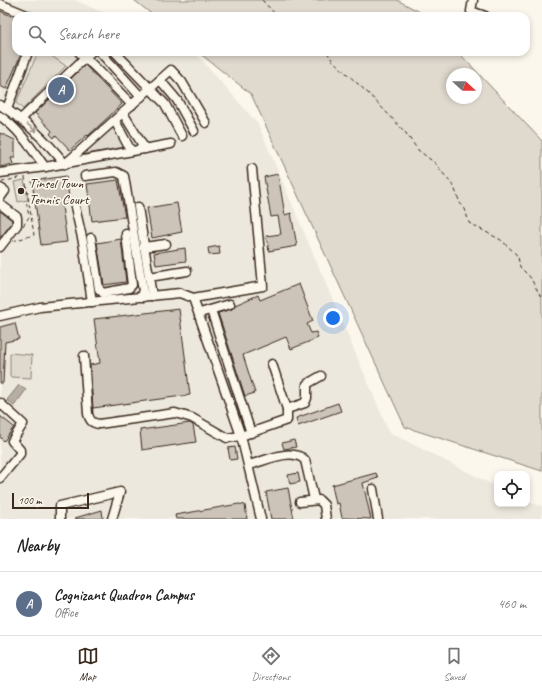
<!DOCTYPE html>
<html lang="en">
<head>
<meta charset="utf-8">
<style>
  :root { --surface:#fff; --page:#f2f2f2; --text:#222; --muted:#767676; --line:#e0e0e0; --accent:#3b2a1e }
  body { margin:0; font-family:Caveat,sans-serif; background:var(--page); color:var(--text) }
  .controls { position:absolute; right:12px; bottom:12px; display:grid; overflow:hidden; border-radius:8px; box-shadow:0 2px 6px #0003 }
  .controls button { width:36px; height:36px; display:grid; place-items:center; padding:0; border:0; border-bottom:1px solid var(--line); background:var(--surface); color:var(--text); font:20px sans-serif }
  .compass { position:absolute; left:446px; top:68px; width:36px; height:36px; border-radius:50%; background:var(--surface); box-shadow:0 2px 6px #0003; rotate:111deg }
  .scale { position:absolute; left:12px; bottom:10px; width:77px; box-sizing:border-box; padding-left:4px; border:2px solid #3b2a1e; border-top:0; font-size:11px; line-height:14px; white-space:nowrap; color:#3b2a1e; -webkit-text-stroke:3px #fbf7ec; paint-order:stroke }
  .you { position:absolute; left:333px; top:318px; width:14px; height:14px; margin:-10px; border:3px solid #fff; border-radius:50%; background:#1a73e8; box-shadow:0 0 0 6px #1a73e833 }
  .badge { display:grid; place-items:center; width:26px; height:26px; border-radius:50%; background:var(--accent); color:#fff; font-size:13px; font-weight:700 }
  .pin { position:absolute; translate:-50% -50%; border:2px solid #fff; box-shadow:0 1px 4px #0006 }
  .list { margin:0; padding:0; list-style:none }
  h2 { display:flex; justify-content:space-between; align-items:center; height:52px; margin:0; padding:0 16px; font-size:17px }
  h2 small { font-size:13px; font-weight:400; color:var(--muted) }
  .list li { display:grid; grid-template-columns:26px 1fr auto; gap:12px; align-items:center; box-sizing:border-box; height:64px; padding:0 16px; border-top:1px solid var(--line) }
  .list b { display:block; font-size:15px; white-space:nowrap }
  .list p { margin:0; font-size:13px; white-space:nowrap; color:var(--muted) }
  .list em { font-size:13px; font-style:normal; color:var(--muted) }
  .icon { flex:none; width:22px; height:22px; fill:none; stroke:currentColor; stroke-width:2; stroke-linecap:round; stroke-linejoin:round }
  .map { position:relative; flex:none; width:542px; height:519px; overflow:hidden }
  .search { position:absolute; background:var(--surface); box-shadow:0 2px 6px #0003; left:12px; right:12px; top:12px; height:44px; display:flex; align-items:center; gap:10px; box-sizing:border-box; padding:0 14px; border-radius:12px; color:var(--muted); font-size:15px }
  .sheet { height:116px; background:var(--surface) }
  nav { display:flex; justify-content:space-around; align-items:center; box-sizing:border-box; height:56px; border-top:1px solid var(--line); background:var(--surface); font-size:11px; color:var(--muted) }
  nav a { display:grid; justify-items:center; gap:2px }
  nav .on { color:var(--accent) }
  .map>svg:first-child { display:block }
  .built { fill:#ede8dd }
  .green { fill:#dfd9ce; stroke:#8d8276; fill-rule:evenodd }
  .water { fill:#b6aea2; stroke:#85796d }
  .building { fill:#ccc4b9; stroke:#3b2a1e }
  .lines { fill:none; stroke-linecap:round; stroke-linejoin:round }
  .minor-casing { stroke:#3b2a1e; stroke-width:11 }
  .path { stroke:#3b2a1e; stroke-width:1; stroke-dasharray:4 3; stroke-linecap:butt }
  .minor { stroke:#fbf7ec; stroke-width:8 }
  .oneway { stroke:#9b9085 }
  .poi-dot { fill:#3b2a1e; stroke:#fbf7ec; stroke-width:1.5 }
  .labels { text-anchor:middle; dominant-baseline:central; stroke-width:3.5; stroke-linejoin:round; paint-order:stroke }
  .poi-label { font-size:14px; fill:#3b2a1e; stroke:#fbf7ec; text-anchor:start }
</style>
</head>
<body>
<div class="map">
<svg width="542" height="519" viewBox="0 0 542 519">
  <rect width="100%" height="100%" fill="#fbf7ec"/>
  <filter id="ink" filterUnits="userSpaceOnUse"><feTurbulence type="fractalNoise" baseFrequency=".025" numOctaves="2"/><feDisplacementMap in="SourceGraphic" scale="8" xChannelSelector="R" yChannelSelector="G"/><feConvolveMatrix kernelMatrix="1 2 1 2 8 2 1 2 1" color-interpolation-filters="sRGB"/></filter>
  <g filter="url(#ink)">
    <path class="built" d="M0,0h75l35,16h-94v36h173l10,5 59,67 131,308 108,55v17h30v-2l15,4v13h-542z"/>
    <g class="green">
      <path d="M134,0h263l23,12 4,4h-270z"/>
      <path d="M38,52h8l20,14 -43,43 -7,-6z"/>
      <path d="M198,52h260l84,89v330l-137,-44 -154,-333zM452,74h24v24h-24z"/>
      <path d="M117,124l13,22 -50,9z"/>
      <path d="M24,180l4,20 -10,2 -4,-20z"/>
      <path d="M10,353l22,2 -1,23 -21,-1z"/>
    </g>
    <path class="water" d="M19,385l7,5 -12,16 -7,-6z"/>
    <g class="building">
      <path d="M0,11l16,7v34h6l-16,37 -6,-3z"/>
      <path d="M85,65l37,39 -20,19 -14,13 -1,-1 -17,15 -14,-15 -2,3 -4,-4 2,-3 -17,-18z"/>
      <path d="M0,133l15,7v18h-4l2,6 -13,3z"/>
      <path d="M278,174l7,41 6,-2 6,33 -28,5 -3,-15 15,-2 -3,-18 -7,1 -7,-40z"/>
      <path d="M66,176l4,28 -8,2 5,36 -26,3 -9,-64z"/>
      <path d="M118,180l7,37 -33,4 -5,-37z"/>
      <path d="M177,203l5,29 -30,6 -5,-30z"/>
      <path d="M0,211l12,9v3l-12,15z"/>
      <path d="M121,239l5,43 -22,3 -7,-42z"/>
      <path d="M219,246l1,8 -11,1 -1,-7z"/>
      <path d="M185,248l1,13 -30,4 -2,-12z"/>
      <path d="M299,284l14,37 -6,3 4,9 5,-1 2,6 -27,11 -5,-12 -43,18 12,38 -10,3 -27,-83 14,-4 3,-4 23,-10 2,5z"/>
      <path d="M179,309l11,86 -97,13 -3,-43 10,-2 -6,-44z"/>
      <path d="M15,323l4,16 -14,3 -2,41h-3v-56z"/>
      <path d="M338,403l3,8 -43,15 -2,-8z"/>
      <path d="M0,416l14,11 -10,14 -4,-4z"/>
      <path d="M190,423l3,2 3,17 -54,8 -2,-20z"/>
      <path d="M294,440l2,7 -12,2 -2,-6z"/>
      <path d="M235,447l2,12 -7,1 -2,-12z"/>
      <path d="M298,473l2,9 -10,2 -2,-9z"/>
      <path d="M376,473l2,5 -15,5 8,36 -29,-1 -3,-15 -3,1 -4,-19z"/>
      <path d="M288,488l6,31h-23l-5,-27z"/>
      <path d="M239,504l6,1 2,14h-71l-1,-4z"/>
      <path d="M102,510l1,9h-28v-1z"/>
    </g>
    <g class="lines">
      <g class="minor-casing">
        <g id="minor">
          <path d="M473,0l-2,11 14,5"/>
          <path d="M0,4l29,12"/>
          <path d="M79,52l18,17 35,36"/>
          <path d="M100,52l41,45"/>
          <path d="M115,52l50,52 17,32"/>
          <path d="M160,80l17,20 17,31"/>
          <path d="M0,105c26,16 46,35 65,59"/>
          <path d="M7,109l21,-57"/>
          <path d="M123,113l22,36"/>
          <path d="M0,116c19,13 32,33 45,51"/>
          <path d="M21,119l70,-67"/>
          <path d="M115,121l16,30"/>
          <path d="M65,164l106,-94 11,12 24,41"/>
          <path d="M0,173l45,-6 126,-23"/>
          <path d="M85,176l31,-4 8,4 20,121"/>
          <path d="M0,188l5,3 -5,7"/>
          <path d="M0,204l17,13v8l-17,22"/>
          <path d="M75,207l8,35 9,60"/>
          <path d="M138,207l14,89"/>
          <path d="M91,238l8,51 4,4 26,-5 3,-3 -6,-51"/>
          <path d="M144,247l22,-3"/>
          <path d="M149,277l38,-6"/>
          <path d="M193,298l70,-12 -11,-117"/>
          <path d="M211,310l40,123"/>
          <path d="M200,313l30,-9"/>
          <path d="M0,316l40,-9 140,-14 13,5 48,138 20,83"/>
          <path d="M84,356l4,58c2,7 4,9 11,10l76,-11 17,5 35,20 14,-2 46,-16v-11l-15,-45"/>
          <path d="M0,403l23,21 -11,17 8,9v4l-20,24"/>
          <path d="M287,409l18,-6 2,-5v-14l14,-8"/>
          <path d="M249,465c16,-4 42,-18 56,-5l9,39"/>
          <path d="M373,489l5,30"/>
          <path d="M300,502l19,-2 5,5 2,14"/>
          <path d="M60,519v-13l60,-14 -8,27"/>
        </g>
      </g>
      <g class="path">
        <path d="M262,0l15,16"/>
        <path d="M327,52l5,8 38,35 35,37 13,18 17,13 19,24 6,16 5,6 4,14 32,17 14,13 3,4 2,10 10,10 12,22"/>
        <path d="M2,182l20,-5"/>
        <path d="M23,226l6,-9 -3,-17"/>
        <path d="M13,241l21,-6 -9,-58"/>
      </g>
      <use href="#minor" class="minor"/>
    </g>
    <defs><path id="oneway-shaft" d="M-6 0H5M1.5-3L5.5 0L1.5 3" fill="none" stroke-width="1.6" stroke-linecap="round" stroke-linejoin="round"/></defs>
    <use class="oneway" href="#oneway-shaft" transform="translate(32 128) rotate(40)"/>
  </g>
  <circle class="poi-dot" cx="21" cy="191" r="4"/>
  <g class="labels">
    <g class="poi-label">
      <text x="29" y="183">Tinsel Town<tspan x="29" dy="16">Tennis Court</tspan></text>
    </g>
  </g>
</svg>
<div class="controls">
<button><svg class="icon" aria-label="locate" viewBox="0 0 24 24"><circle cx="12" cy="12" r="6"/><path d="M12 2v4M12 18v4M2 12h4M18 12h4"/></svg></button>
</div>
<svg class="compass" viewBox="-18 -18 36 36"><path d="M0-13l5 13h-10z" fill="#e53935"/><path d="M0 13l5-13h-10z" fill="#767676"/></svg>
<div class="scale">100 m</div>
<div class="you"></div>
<div class="pin badge" style="left:61px;top:90px;background:#5c6f8a">A</div>
<div class="search"><svg class="icon" aria-label="search" viewBox="0 0 24 24"><circle cx="10" cy="10" r="6"/><path d="M15 15l6 6"/></svg>Search here</div>
</div>
<section class="sheet">
<h2>Nearby<small></small></h2>
<ul class="list">
<li><span class="badge" style="background:#5c6f8a">A</span><div><b>Cognizant Quadron Campus</b><p>Office</p></div><em>460 m</em></li>
</ul>
</section>
<nav>
<a class="on"><svg class="icon" aria-label="map" viewBox="0 0 24 24"><path d="M3 6l6-2 6 2 6-2v14l-6 2-6-2-6 2zM9 4v14M15 6v14"/></svg>Map</a>
<a><svg class="icon" aria-label="directions" viewBox="0 0 24 24"><path d="M12 3l9 9-9 9-9-9zM9 14v-3h6M13 9l2 2-2 2"/></svg>Directions</a>
<a><svg class="icon" aria-label="saved" viewBox="0 0 24 24"><path d="M7 4h10v16l-5-4-5 4z"/></svg>Saved</a>
</nav>
</body>
</html>
